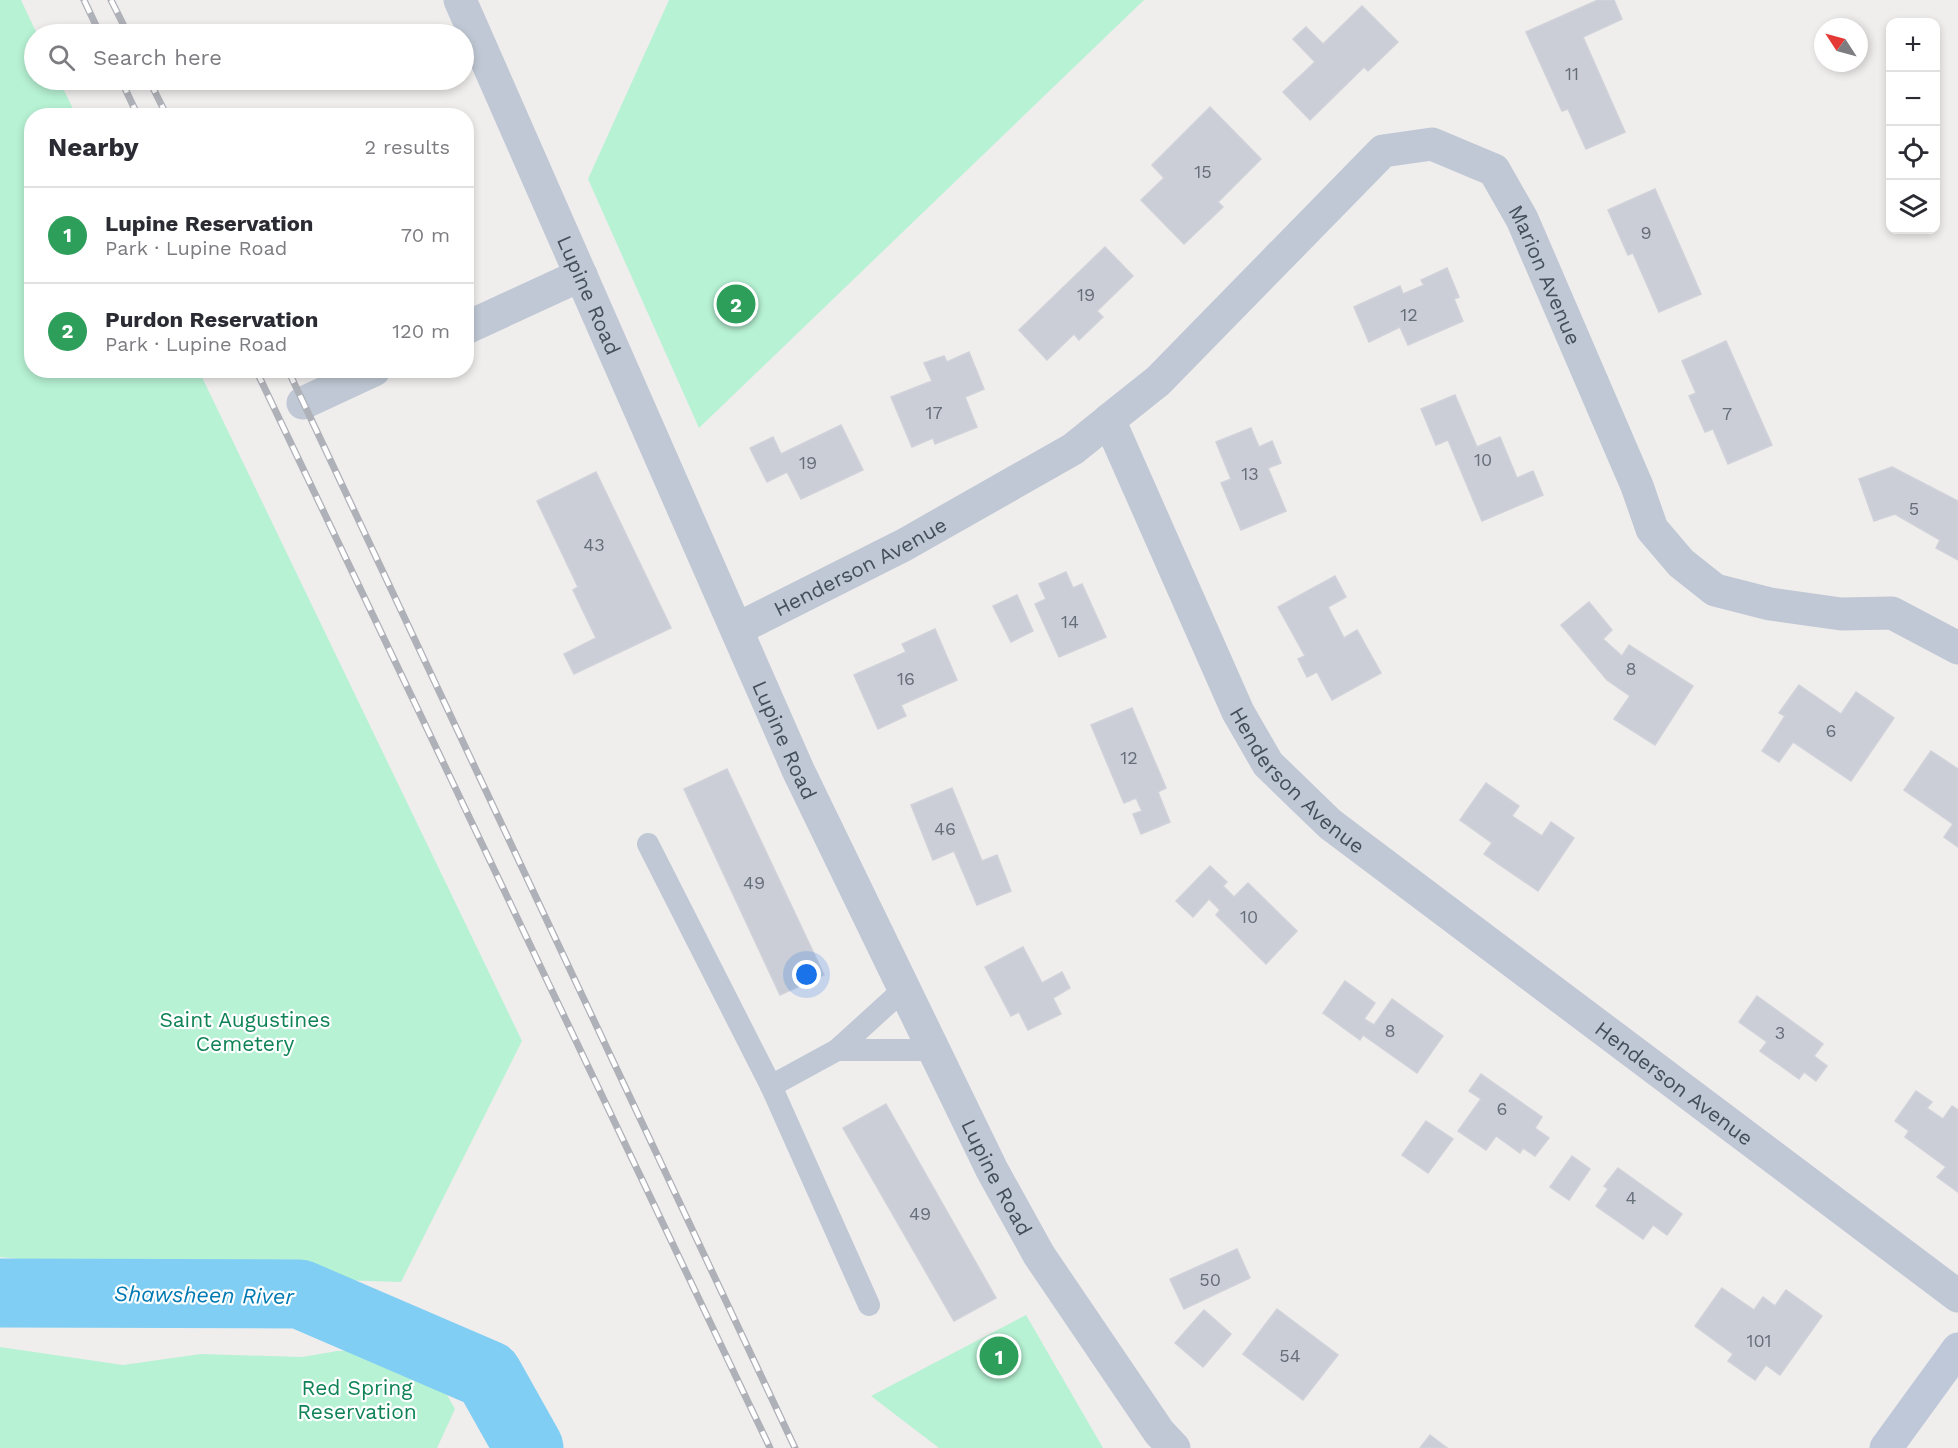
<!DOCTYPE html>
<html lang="en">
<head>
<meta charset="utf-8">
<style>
  :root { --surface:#fff; --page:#f7f7f7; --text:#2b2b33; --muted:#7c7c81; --line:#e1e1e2; --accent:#0b8043 }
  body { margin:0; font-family:"Work Sans",sans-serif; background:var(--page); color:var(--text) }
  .controls { position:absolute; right:18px; top:18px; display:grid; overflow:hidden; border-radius:12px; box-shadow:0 3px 9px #0003 }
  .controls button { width:54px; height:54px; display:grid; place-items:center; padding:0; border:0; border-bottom:2px solid var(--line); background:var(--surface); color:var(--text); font:30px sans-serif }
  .compass { position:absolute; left:1814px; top:18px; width:54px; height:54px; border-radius:50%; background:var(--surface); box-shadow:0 3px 9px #0003; rotate:306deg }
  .you { position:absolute; left:807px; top:975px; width:21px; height:21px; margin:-15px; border:4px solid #fff; border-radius:50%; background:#1a73e8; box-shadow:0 0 0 9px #1a73e833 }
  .badge { display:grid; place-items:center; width:39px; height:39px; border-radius:50%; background:var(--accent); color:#fff; font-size:20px; font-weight:700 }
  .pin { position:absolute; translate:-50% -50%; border:3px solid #fff; box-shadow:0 2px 6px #0006 }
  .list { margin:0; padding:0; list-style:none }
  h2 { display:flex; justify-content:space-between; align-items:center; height:78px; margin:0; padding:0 24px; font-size:26px }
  h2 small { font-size:20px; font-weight:400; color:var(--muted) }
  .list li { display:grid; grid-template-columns:39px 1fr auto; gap:18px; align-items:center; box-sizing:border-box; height:96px; padding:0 24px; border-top:2px solid var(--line) }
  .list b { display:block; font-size:22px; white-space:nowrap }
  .list p { margin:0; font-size:20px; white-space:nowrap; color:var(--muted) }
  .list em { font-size:20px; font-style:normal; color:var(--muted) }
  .icon { flex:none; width:33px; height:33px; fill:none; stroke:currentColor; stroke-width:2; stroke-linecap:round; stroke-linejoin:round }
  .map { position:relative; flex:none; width:1958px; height:1448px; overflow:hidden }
  .search { position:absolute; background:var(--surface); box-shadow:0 3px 9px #0003; left:24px; top:24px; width:450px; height:66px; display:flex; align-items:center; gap:15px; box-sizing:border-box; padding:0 21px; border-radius:33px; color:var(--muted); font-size:22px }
  .panel { position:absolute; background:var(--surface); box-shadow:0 3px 9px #0003; left:24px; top:108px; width:450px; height:270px; border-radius:24px }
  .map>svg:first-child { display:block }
  .green { fill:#b7f2d4 }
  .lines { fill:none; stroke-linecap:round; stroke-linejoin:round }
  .river { stroke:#80cef3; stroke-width:69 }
  .building { fill:#cbced6; stroke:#d0d2da; stroke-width:1.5 }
  .service { stroke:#bfc8d4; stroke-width:22 }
  .minor { stroke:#bfc8d4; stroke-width:33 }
  .tertiary { stroke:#bfc8d4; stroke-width:33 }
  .secondary { stroke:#bec8d8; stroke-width:33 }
  .rail-casing { stroke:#afb1b8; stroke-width:7 }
  .rail { stroke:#fff; stroke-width:4.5; stroke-dasharray:14; stroke-linecap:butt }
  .labels { text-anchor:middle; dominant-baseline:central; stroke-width:4.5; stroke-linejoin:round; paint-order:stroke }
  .number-label { font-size:18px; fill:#666e7a }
  .street-label { font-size:21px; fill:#444e5c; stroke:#fff }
  .park-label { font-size:21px; fill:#0f8356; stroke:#fff }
  .water-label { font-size:22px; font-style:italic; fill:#007ab3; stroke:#fff }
</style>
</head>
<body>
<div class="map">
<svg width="1958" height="1448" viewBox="0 0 1958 1448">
  <rect width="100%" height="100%" fill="#f0eded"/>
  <g class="green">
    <path d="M0,0h21l16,34h-3v46h25l17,35 -44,1v254l167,1 323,670 -121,241 -245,-8 -156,-17z"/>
    <path d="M669,0h475l-445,428 -111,-249z"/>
    <path d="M1026,1315l77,133h-164l-68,-52z"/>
    <path d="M0,1347l123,18 78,-11 101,3 35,-6 27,-1 48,5 17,8 26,46 -18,39h-437z"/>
  </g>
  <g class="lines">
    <path class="river" d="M0,1293l300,1 188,81 41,73"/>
  </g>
  <g class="building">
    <path d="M1598,0h16l8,19 -39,18 42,95 -39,17 -18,-40 -6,2 -36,-79z"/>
    <path d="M1362,6l36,36 -30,29 -4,-4 -54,53 -27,-28 32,-30 -22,-23 13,-12 17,17z"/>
    <path d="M1210,107l51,52 -43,43 5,5 -39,37 -43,-44 23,-22 -12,-13z"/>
    <path d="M1655,189l46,105 -42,18 -26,-59 -5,2 -20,-45z"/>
    <path d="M1105,247l28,29 -36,35 6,6 -24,23 -5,-6 -27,26 -28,-30z"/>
    <path d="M1447,268l12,29 -5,2 9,22 -55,24 -8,-18 -31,15 -15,-35 46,-21 3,8 21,-9 -3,-5z"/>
    <path d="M1726,341l46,104 -44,19 -15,-35 -8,3 -16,-36 7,-3 -14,-32z"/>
    <path d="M969,352l15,37 -19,8 12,30 -42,17 -2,-6 -21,9 -21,-50 41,-16 -8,-18 20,-7 3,6z"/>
    <path d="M1455,395l22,52 23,-10 17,41 16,-7 10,24 -61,26 -34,-81 -12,5 -15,-36z"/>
    <path d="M841,425l22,45 -62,29 -14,-27 -20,10 -17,-34 23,-11 8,17z"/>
    <path d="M1251,428l8,19 13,-6 9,22 -13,5 18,43 -45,19 -20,-47 10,-4 -15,-37z"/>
    <path d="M1892,467l66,34v59l-22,-12 4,-8 -45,-26 -21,7 -15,-42z"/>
    <path d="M596,472l75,156 -97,46 -10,-20 32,-16 -23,-48 5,-3 -41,-86z"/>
    <path d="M1066,572l7,16 9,-4 24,53 -47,20 -24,-53 11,-5 -7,-15z"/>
    <path d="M1335,576l11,21 -18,10 16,31 13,-8 24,43 -49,27 -15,-28 -10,5 -9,-18 7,-3 -27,-49z"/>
    <path d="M1017,595l16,36 -22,11 -18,-36z"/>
    <path d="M1589,602l23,28 -9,9 19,17 7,-11 64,41 -38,59 -41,-26 16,-23 -23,-16 -46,-55z"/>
    <path d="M935,629l22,51 -56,25 5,11 -28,13 -24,-54 52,-23 -4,-8z"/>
    <path d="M1799,685l42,29 15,-22 38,26 -43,63 -58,-39 -14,20 -17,-11 23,-35 -6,-3z"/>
    <path d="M1132,708l34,80 -8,4 12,30 -29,12 -8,-20 9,-3 -6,-13 -12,5 -33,-78z"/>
    <path d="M1931,751l27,18v78l-14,-10 9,-13 -49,-34z"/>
    <path d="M727,769l97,206 -44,20 -96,-206z"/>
    <path d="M1486,783l33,23 -7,10 30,20 9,-14 23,16 -36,53 -54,-37 8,-11 -32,-23z"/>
    <path d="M952,788l30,73 15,-6 14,36 -34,14 -23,-54 -21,9 -22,-55z"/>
    <path d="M1210,866l17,16 -4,4 11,11 14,-14 49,48 -31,33 -50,-49 4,-5 -11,-11 -16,18 -17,-16z"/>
    <path d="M1023,947l19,36 20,-11 8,16 -17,10 8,16 -33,16 -9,-18 -8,4 -26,-49z"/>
    <path d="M1345,981l30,22 -11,16 10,6 18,-26 51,37 -26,37 -54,-38 -3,5 -37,-27z"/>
    <path d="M1757,996l66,48 -9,12 13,10 -11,15 -12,-9 -5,7 -39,-28 7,-9 -28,-20z"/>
    <path d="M1481,1074l61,43 -7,11 14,10 -14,18 -12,-8 -3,5 -24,-17 -10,14 -28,-19 23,-32 -12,-8z"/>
    <path d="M1916,1091l16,11 -5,6 16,11 9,-13 6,4v82l-21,-15 9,-10 -41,-30 4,-6 -14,-10z"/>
    <path d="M886,1104l110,194 -42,23 -111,-193z"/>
    <path d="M1426,1121l27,18 -25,34 -26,-18z"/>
    <path d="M1572,1156l18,13 -21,31 -19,-13z"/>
    <path d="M1618,1168l64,46 -15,21 -14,-10 -10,14 -47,-33 12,-17 -4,-3z"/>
    <path d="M1237,1249l13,29 -66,31 -14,-30z"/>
    <path d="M1722,1288l32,22 9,-13 12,9 11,-16 36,26 -42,59 -14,-10 -11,15 -27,-19 5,-7 -38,-28z"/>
    <path d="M1277,1309l61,46 -35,45 -60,-46z"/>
    <path d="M1204,1310l27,24 -28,33 -28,-24z"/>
    <path d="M1430,1435l17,13h-27z"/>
  </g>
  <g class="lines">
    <g class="service">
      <path d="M648,844l123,242 98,219"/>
      <path d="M904,989l-67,61h97"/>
      <path d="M771,1086l66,-36"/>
    </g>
    <g class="minor">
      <path d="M466,328l115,-53"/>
      <path d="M303,403l71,-33"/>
      <path id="s1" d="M1109,420l49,-39 225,-230 49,-7 62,26 28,49 115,267 15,43 29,34 34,27 55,14 71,10 51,-1 66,35"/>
      <path id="s2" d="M737,629l167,-84 169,-96 36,-29 129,292 30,52 62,60 628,472"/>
    </g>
    <path class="tertiary" id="s3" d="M460,0l338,770 194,400 47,85 120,177 15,16"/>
    <path class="secondary" d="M1886,1448l72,-99"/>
    <g class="rail-casing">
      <g id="rail">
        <path d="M84,0l16,34"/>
        <path d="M111,0l17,34"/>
        <path d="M121,80l17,36"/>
        <path d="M149,80l18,36"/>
        <path d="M256,370l514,1078"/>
        <path d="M288,370l507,1078"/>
      </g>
    </g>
    <use href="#rail" class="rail"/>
  </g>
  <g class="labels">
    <g class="number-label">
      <text x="1572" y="73">11</text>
      <text x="1203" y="171">15</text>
      <text x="1646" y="232">9</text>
      <text x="1086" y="294">19</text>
      <text x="1409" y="314">12</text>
      <text x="934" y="412">17</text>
      <text x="1727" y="413">7</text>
      <text x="1483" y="459">10</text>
      <text x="808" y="462">19</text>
      <text x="1250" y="473">13</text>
      <text x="1914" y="508">5</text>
      <text x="594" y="544">43</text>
      <text x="1070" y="621">14</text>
      <text x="1631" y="668">8</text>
      <text x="906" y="678">16</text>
      <text x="1831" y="730">6</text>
      <text x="1129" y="757">12</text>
      <text x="945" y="828">46</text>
      <text x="754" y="882">49</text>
      <text x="1249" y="916">10</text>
      <text x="1390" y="1030">8</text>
      <text x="1780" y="1032">3</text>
      <text x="1502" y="1108">6</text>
      <text x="1631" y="1197">4</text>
      <text x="920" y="1213">49</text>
      <text x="1210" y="1279">50</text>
      <text x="1759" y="1340">101</text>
      <text x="1290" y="1355">54</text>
    </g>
    <g class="street-label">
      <text stroke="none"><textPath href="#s1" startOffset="618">Marion Avenue</textPath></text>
      <text stroke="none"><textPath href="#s3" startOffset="322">Lupine Road</textPath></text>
      <text stroke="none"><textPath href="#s2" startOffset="138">Henderson Avenue</textPath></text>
      <text stroke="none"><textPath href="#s3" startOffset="808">Lupine Road</textPath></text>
      <text stroke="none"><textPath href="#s2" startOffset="838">Henderson Avenue</textPath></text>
      <text stroke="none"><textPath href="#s2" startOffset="1324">Henderson Avenue</textPath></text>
      <text stroke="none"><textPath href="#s3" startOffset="1294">Lupine Road</textPath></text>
    </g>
    <g class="park-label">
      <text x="245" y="1019">Saint Augustines<tspan x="245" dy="24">Cemetery</tspan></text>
      <text x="357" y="1387">Red Spring<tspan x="357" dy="24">Reservation</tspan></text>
    </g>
    <g class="water-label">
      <text transform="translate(204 1295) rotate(1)">Shawsheen River</text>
    </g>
  </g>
</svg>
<div class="controls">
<button>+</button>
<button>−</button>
<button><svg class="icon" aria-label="locate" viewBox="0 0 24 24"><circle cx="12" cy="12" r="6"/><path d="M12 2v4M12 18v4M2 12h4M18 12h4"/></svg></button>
<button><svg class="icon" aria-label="layers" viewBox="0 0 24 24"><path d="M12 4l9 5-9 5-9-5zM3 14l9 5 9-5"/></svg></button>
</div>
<svg class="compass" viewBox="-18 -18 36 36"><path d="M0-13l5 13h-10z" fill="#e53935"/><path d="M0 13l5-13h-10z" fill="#7c7c81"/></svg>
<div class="you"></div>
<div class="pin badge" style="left:999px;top:1356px;background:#2e9e5b">1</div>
<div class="pin badge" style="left:736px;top:304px;background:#2e9e5b">2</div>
<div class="search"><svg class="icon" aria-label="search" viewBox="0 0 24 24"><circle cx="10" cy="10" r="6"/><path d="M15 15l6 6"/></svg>Search here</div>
<section class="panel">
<h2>Nearby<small>2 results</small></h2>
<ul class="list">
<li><span class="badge" style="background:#2e9e5b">1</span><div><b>Lupine Reservation</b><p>Park · Lupine Road</p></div><em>70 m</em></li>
<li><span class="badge" style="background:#2e9e5b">2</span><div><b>Purdon Reservation</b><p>Park · Lupine Road</p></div><em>120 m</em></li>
</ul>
</section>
</div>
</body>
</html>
